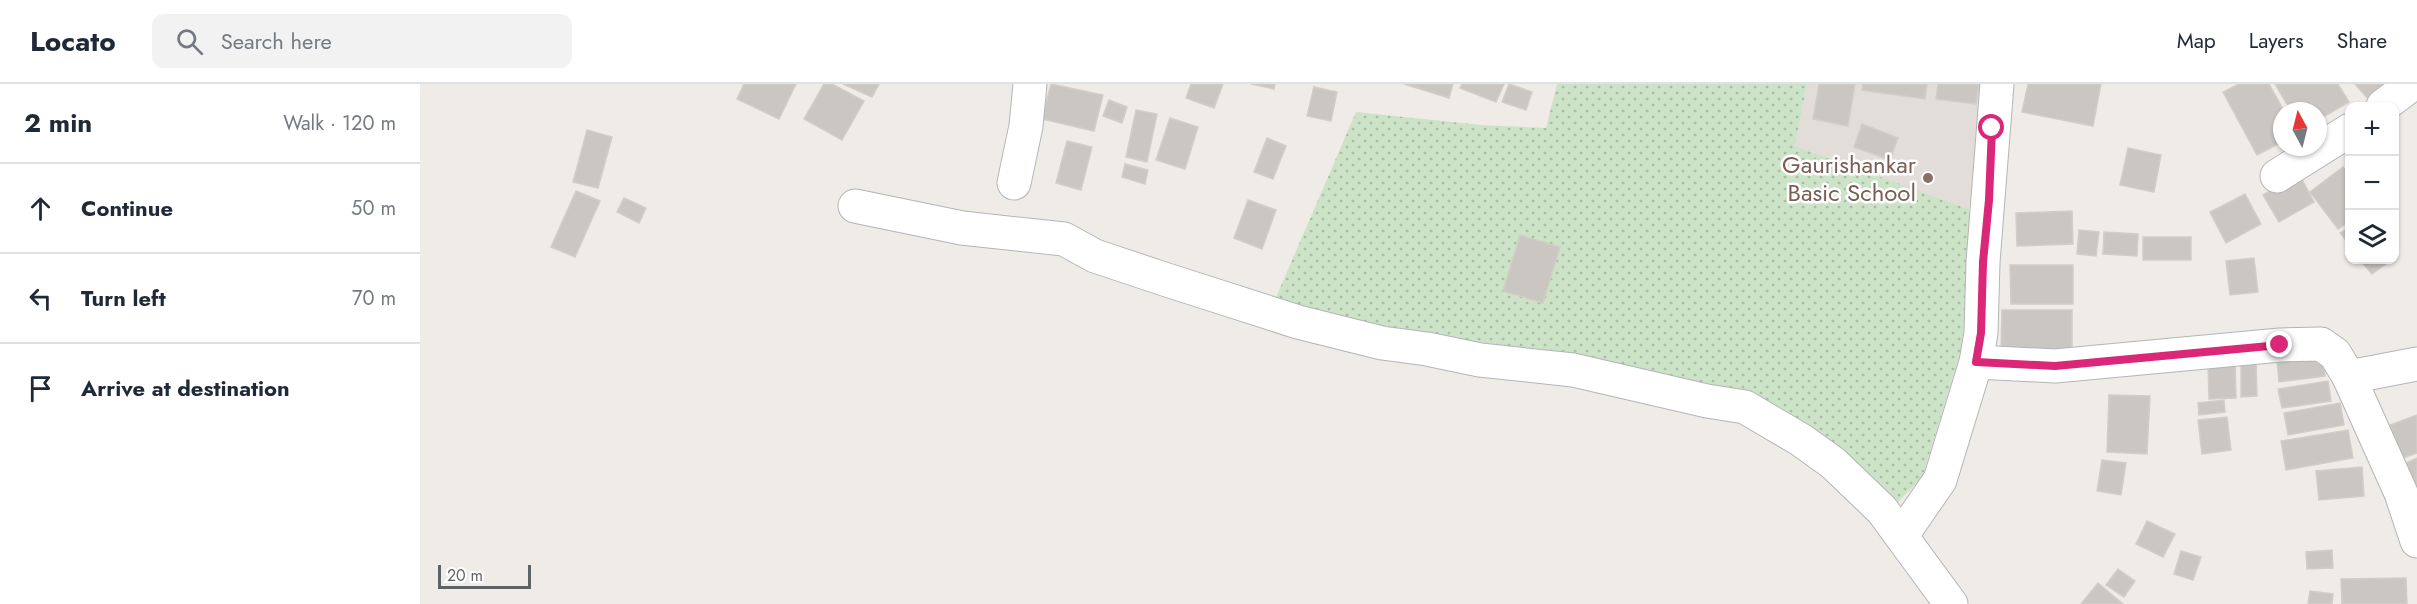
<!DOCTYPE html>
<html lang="en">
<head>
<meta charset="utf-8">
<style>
  :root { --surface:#fff; --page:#f2f2f3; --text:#1f2937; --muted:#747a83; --line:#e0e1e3 }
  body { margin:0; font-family:Jost,sans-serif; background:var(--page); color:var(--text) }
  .controls { position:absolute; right:18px; top:18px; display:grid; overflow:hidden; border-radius:12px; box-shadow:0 2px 4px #0004 }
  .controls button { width:54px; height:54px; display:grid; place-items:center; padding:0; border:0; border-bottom:2px solid var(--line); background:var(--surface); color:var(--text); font:30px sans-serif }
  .compass { position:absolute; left:1853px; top:18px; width:54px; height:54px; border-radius:50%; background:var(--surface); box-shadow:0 2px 4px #0004; rotate:353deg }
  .scale { position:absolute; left:18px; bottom:15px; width:93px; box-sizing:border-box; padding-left:6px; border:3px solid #5e6365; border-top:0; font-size:16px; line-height:21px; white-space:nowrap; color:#5e6365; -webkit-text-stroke:4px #fff; paint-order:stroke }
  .stop { position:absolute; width:18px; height:18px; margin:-14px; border:4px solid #db2777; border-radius:50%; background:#fff }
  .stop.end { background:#db2777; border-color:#fff; box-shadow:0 2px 6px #0008 }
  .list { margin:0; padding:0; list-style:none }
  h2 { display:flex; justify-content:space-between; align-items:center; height:78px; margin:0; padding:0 24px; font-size:26px }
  h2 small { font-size:20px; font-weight:400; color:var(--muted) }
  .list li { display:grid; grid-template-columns:39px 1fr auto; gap:18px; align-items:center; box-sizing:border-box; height:90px; padding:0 24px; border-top:2px solid var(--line) }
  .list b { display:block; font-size:22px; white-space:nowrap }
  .list em { font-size:20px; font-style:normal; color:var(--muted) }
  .icon { flex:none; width:33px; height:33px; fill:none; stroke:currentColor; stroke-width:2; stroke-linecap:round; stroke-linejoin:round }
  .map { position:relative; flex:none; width:1997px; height:520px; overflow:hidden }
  header { display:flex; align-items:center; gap:36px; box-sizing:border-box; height:84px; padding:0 30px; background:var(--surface); border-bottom:2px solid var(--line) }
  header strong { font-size:28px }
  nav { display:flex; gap:33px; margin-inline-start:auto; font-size:21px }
  .search { width:420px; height:54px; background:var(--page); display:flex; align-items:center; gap:15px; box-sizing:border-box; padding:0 21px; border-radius:12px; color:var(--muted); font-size:22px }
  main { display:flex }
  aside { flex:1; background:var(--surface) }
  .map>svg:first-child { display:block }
  .education { fill:#e2ddd8 }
  .grass { fill:url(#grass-dots) }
  .building { fill:#cac7c3; stroke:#d3cdc6; stroke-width:1.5 }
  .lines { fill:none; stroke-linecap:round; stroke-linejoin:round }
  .minor-casing { stroke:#b2b5b7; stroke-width:35 }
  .minor { stroke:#fff; stroke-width:33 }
  .route { stroke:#db2777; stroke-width:8 }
  .education-dot { fill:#8d6e63; stroke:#fff; stroke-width:2 }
  .labels { text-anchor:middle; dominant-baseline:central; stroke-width:5; stroke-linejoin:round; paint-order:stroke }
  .education-label { font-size:24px; fill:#785e54; stroke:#fff; text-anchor:end }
</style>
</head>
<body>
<header>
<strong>Locato</strong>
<div class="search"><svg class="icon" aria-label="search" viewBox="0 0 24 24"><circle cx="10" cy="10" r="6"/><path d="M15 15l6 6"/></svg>Search here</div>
<nav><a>Map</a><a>Layers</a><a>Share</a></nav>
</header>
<main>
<aside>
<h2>2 min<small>Walk · 120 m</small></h2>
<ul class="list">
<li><svg class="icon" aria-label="ahead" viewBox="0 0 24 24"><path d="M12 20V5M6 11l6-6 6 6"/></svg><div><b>Continue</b></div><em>50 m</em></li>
<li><svg class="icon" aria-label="left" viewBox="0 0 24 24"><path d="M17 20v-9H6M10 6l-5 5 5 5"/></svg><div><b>Turn left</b></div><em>70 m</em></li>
<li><svg class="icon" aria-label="arrive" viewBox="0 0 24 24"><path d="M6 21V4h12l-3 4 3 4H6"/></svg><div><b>Arrive at destination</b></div></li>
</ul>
</aside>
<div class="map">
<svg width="1997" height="520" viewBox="0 0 1997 520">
  <defs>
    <pattern id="grass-dots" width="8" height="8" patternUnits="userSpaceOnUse" patternTransform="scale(1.5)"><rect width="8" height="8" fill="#cce3c7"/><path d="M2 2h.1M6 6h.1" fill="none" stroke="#a9bca5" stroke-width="1.8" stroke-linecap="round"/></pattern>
  </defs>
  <rect width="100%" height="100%" fill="#efece7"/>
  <path class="education" d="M1387,0h179l-17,125 -174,-63z"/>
  <path class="grass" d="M1137,0h250l-12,62 174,63 1,47 -8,91 -40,131 -24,24 -90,-78 -55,-29 -313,-58 -113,-22 -53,-13 82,-190 125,13 65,3z"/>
  <g class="building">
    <path d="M324,0h52l-17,35 -42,-20z"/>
    <path d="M404,0h8l32,17 -22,39 -38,-21z"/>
    <path d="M423,0h36l-7,13z"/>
    <path d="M631,0l52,11 -9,36 -52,-12z"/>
    <path d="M771,0h32l-9,24 -28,-10z"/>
    <path d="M831,0h24l-1,5z"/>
    <path d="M984,0h49l-4,14z"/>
    <path d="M1042,0h42l-8,18 -36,-14z"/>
    <path d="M1089,0l23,8 -6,18 -24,-8z"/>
    <path d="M1399,0h36l-7,42 -35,-7z"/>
    <path d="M1443,0h64l-2,15 -63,-9z"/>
    <path d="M1518,0h41l-3,20 -40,-5z"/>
    <path d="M1608,0h73l-8,42 -71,-14z"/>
    <path d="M1819,0h30l15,27h-2v31l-25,13 -34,-63z"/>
    <path d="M1855,0h63l11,18 -31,18v-9h-27z"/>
    <path d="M1935,0h30l-17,15z"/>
    <path d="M894,3l23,5 -6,29 -24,-5z"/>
    <path d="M689,16l18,7 -5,16 -19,-7z"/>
    <path d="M716,26l21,4 -10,48 -21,-5z"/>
    <path d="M750,34l28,9 -13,42 -29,-9z"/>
    <path d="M1442,40l36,14 -8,22 -36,-13z"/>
    <path d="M167,46l25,7 -14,51 -25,-6z"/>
    <path d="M847,54l19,8 -13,33 -19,-7z"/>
    <path d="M647,57l25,6 -11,43 -25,-7z"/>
    <path d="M1708,64l33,7 -7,37 -34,-7z"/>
    <path d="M705,80l23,6 -3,14 -23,-7z"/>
    <path d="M1923,83l7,8v46l-12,8 -28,-37z"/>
    <path d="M1879,90l15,28 -35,20 -16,-27z"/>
    <path d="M156,107l24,10 -25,56 -24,-10z"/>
    <path d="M1825,110l16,30 -35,19 -16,-31z"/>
    <path d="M204,114l22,10 -7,15 -22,-11z"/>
    <path d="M828,116l28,10 -14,39 -28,-11z"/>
    <path d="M1652,127l1,33 -56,2 -1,-33z"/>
    <path d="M1930,143v18l-10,-12z"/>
    <path d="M1659,146l20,2 -3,24 -19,-2z"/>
    <path d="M1684,148l34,2 -1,22 -34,-2z"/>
    <path d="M1100,151l40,12 -17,56 -40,-12z"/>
    <rect x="1723" y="153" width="48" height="23"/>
    <path d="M1834,174l4,34 -28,3 -4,-34z"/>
    <path d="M1940,176h31l-19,14z"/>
    <path d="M1590,181h63v39h-62z"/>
    <path d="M1582,226h70v41h-71z"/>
    <path d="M1903,271l2,21 -46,6 -2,-21z"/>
    <path d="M1836,276l1,36 -16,1v-36z"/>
    <path d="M1815,278l1,36 -27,1 -1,-36z"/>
    <path d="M1908,297l3,20 -49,7 -4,-19z"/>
    <path d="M1689,311l41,1 -3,58 -40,-2z"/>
    <path d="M1804,316l1,12 -26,3 -1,-12z"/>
    <path d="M1920,319l4,22 -56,10 -4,-22z"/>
    <path d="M1997,331v38l-14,5 -13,-33z"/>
    <path d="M1807,333l4,33 -29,4 -4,-34z"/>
    <path d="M1928,346l5,28 -67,12 -5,-29z"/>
    <path d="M1997,374v36l-20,-27z"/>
    <path d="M1682,376l24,3 -5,32 -24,-4z"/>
    <path d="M1942,383l2,29 -45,4 -3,-29z"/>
    <path d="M1727,437l28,13 -12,23 -27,-13z"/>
    <path d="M1912,466l1,18 -26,1 -1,-17z"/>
    <path d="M1761,467l20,6 -8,23 -19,-6z"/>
    <path d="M1698,485l17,12 -11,16 -18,-12z"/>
    <path d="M1986,494l1,26h-65l-1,-25z"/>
    <path d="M1678,499l25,21h-42z"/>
    <path d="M1890,507l23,3 -1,10h-24z"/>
  </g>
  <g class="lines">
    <g class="minor-casing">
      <g id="minor">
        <path d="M1963,22l29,-22"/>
        <path d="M1857,92l73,-46"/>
        <path d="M594,99l12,-57 4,-42"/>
        <path d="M435,122l107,22 102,11 31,17 69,23 134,43 84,21 45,6 53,11 93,10 134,31 38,6 56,33 32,23 49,47 69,94"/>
        <path d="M1556,278l79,4 225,-21 41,-1 14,10 14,23 52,116 16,48"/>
        <path d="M1929,293l68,-13"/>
        <path d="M1482,451l38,-55 36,-118 5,-29 2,-71 14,-178"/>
      </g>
    </g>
    <use href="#minor" class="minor"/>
  </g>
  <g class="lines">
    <path class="route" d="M1572,44l-3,72 -6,62 -2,71 -5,29 79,4 225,-21"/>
  </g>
  <circle class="education-dot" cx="1508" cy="94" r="6"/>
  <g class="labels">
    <g class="education-label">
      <text x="1496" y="80">Gaurishankar<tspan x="1496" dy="28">Basic School</tspan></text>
    </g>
  </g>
</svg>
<div class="controls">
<button>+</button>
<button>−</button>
<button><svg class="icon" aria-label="layers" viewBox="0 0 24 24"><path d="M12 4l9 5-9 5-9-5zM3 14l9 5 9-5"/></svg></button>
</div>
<svg class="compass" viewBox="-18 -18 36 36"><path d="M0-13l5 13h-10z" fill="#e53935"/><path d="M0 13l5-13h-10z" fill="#747a83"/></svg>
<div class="scale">20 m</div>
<div class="stop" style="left:1572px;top:44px"></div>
<div class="stop end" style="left:1860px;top:261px"></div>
</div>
</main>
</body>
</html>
